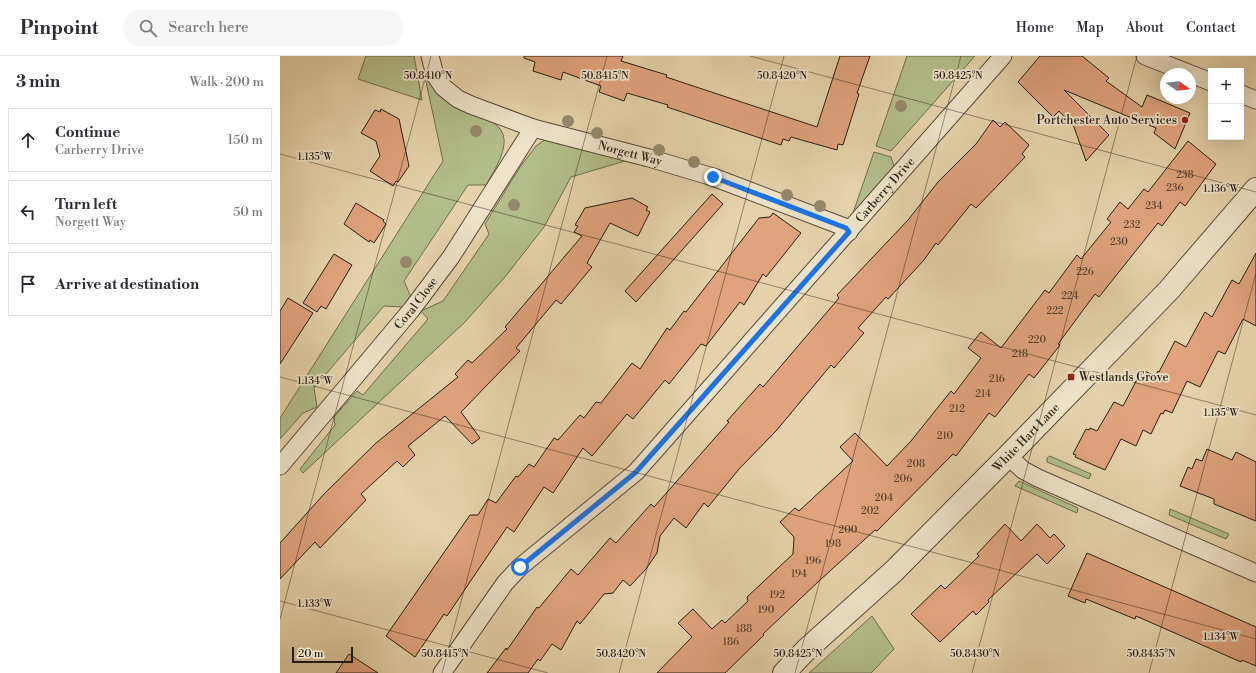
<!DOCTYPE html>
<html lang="en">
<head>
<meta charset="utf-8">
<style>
  :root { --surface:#fff; --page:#f7f7f7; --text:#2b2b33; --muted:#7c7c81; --line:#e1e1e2 }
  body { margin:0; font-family:"Libre Bodoni",serif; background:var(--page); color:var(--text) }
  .controls { position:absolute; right:12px; top:12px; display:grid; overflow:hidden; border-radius:0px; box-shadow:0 4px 16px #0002 }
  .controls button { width:36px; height:36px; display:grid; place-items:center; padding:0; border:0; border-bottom:1px solid var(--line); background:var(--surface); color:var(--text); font:20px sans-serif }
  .compass { position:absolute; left:880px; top:12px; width:36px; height:36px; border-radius:50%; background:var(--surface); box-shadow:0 4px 16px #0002; rotate:105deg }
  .scale { position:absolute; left:12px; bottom:10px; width:61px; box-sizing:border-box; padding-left:4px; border:2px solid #291d12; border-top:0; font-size:11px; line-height:14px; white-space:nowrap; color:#291d12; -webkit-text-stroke:3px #eee2c8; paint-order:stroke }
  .stop { position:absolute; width:12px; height:12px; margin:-9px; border:3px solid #1a73e8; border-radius:50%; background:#fff }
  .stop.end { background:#1a73e8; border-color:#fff; box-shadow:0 1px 4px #0008 }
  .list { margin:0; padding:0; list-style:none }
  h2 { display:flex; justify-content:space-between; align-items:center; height:52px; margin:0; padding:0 16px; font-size:17px }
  h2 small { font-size:13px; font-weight:400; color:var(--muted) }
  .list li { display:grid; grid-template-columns:26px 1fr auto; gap:12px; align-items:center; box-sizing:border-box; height:64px; margin:0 8px 8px; padding:0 8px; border:1px solid var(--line); border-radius:0px }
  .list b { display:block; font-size:15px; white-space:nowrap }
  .list p { margin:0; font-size:13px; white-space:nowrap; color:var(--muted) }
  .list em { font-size:13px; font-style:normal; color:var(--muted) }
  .icon { flex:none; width:22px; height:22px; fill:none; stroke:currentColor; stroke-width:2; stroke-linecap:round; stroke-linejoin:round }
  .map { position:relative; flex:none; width:976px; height:617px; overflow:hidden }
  header { display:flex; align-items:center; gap:24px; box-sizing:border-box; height:56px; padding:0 20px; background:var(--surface); border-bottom:1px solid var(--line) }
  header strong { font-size:19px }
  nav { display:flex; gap:22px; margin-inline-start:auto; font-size:14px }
  .search { width:280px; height:36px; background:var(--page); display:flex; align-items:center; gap:10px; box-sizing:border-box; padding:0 14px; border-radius:22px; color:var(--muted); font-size:15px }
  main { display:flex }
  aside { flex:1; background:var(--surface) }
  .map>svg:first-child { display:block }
  .green { fill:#b2bd8a; stroke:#6e6d4e }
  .building { fill:#e0a37e; stroke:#291d12 }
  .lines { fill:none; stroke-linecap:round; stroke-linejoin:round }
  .minor-casing { stroke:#584a38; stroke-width:19 }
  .tertiary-casing { stroke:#584a38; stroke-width:24 }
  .minor { stroke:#eee2c8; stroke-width:17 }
  .tertiary { stroke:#eee2c8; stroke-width:22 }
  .tree { fill:#94896a }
  .route { stroke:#1a73e8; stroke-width:5 }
  .ticks { fill:none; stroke:#291d12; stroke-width:1; stroke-opacity:0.45 }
  .poi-dot { fill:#8f2418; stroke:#eee2c8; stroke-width:1.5 }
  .labels { text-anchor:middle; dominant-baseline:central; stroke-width:3.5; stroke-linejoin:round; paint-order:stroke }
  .number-label { font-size:10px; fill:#573e2d }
  .poi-label { font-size:12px; fill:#291d12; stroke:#eee2c8; text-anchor:end }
  .street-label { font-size:12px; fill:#291d12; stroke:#eee2c8 }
  .ticks-label { font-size:10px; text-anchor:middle; fill:#291d12; stroke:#eee2c8; stroke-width:3.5; stroke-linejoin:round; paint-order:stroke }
</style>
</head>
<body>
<header>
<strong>Pinpoint</strong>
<div class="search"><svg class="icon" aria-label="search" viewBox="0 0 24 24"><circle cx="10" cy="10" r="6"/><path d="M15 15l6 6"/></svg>Search here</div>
<nav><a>Home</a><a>Map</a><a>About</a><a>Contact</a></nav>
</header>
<main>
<aside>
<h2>3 min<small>Walk · 200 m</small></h2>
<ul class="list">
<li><svg class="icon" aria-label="ahead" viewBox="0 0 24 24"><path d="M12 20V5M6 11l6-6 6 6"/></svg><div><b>Continue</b><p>Carberry Drive</p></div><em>150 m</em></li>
<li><svg class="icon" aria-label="left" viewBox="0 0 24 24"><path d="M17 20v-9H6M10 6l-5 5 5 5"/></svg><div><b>Turn left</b><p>Norgett Way</p></div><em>50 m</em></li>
<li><svg class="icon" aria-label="arrive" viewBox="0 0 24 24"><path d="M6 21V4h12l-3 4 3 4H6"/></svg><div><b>Arrive at destination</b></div></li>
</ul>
</aside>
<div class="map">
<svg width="976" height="617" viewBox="0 0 976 617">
  <rect width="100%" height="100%" fill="#e5d2aa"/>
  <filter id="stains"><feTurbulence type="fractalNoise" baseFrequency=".005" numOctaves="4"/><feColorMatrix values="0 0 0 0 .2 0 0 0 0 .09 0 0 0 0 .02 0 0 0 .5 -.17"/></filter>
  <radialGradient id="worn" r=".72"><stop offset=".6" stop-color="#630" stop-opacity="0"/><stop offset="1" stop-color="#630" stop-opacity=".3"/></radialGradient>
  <g class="green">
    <path d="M86,0h48l8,44 -64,-21z"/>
    <path d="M627,0h68l-84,95 -15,-5z"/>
    <path d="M145,21c9,12 17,23 30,30 11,6 24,9 35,14 29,14 6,46 -4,64h-18l-64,96 7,16 -9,10 -18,-1 -70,82 3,19 -14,6 -23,26v-21l163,-257z"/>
    <path d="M272,79l83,23 -64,19 -27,50 -39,50 -40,45 -162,151 -3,-4 35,-44 -1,-8 23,-26 6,4 65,-76 -7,-8 22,-10 46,-67 -4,-10 35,-57 16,-21z"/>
    <path d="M594,96l17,5 3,9 -41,47z"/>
    <path d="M770,400l41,18 -2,5 -42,-17v-4z"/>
    <path d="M739,425l59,27 -1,5 -62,-27z"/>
    <path d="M890,453l59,25 -3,5 -57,-24z"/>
    <path d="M592,560l22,33 -23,24h-62z"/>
  </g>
  <g class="building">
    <path d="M244,0h99l-2,5 46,14 -1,2 151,50 23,-71h30l-13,37 2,1 -16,51 -5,-1 -1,6 -46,-13 -2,4 -6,-2 -2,6 -114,-38 1,-2 -41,-12 -3,8 -25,-9 2,-6 -38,-14 -2,8 -28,-9 2,-9 -11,-4z"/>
    <path d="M760,0h42l27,22 -3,3 36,26 5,-12 43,18 -15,36 -21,-16 2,-5 -92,-38 45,45 -23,26 -12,-34 -15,-16 -6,6 -35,-35z"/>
    <path d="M101,53l18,10 10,47 -11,16 -2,-1 -3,5 -23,-15 10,-15 -4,-15 -15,-8 14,-23 5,2z"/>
    <path d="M713,64l7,7 5,-5 24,23 -7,9 3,3 -49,51 -5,-4 -33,41 -2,-2 -12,17 -36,39 -2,-2 -28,31 6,5 -30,35 -3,-3 -55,66 -37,38 -31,38 -4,-4 -18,25 -12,-10 -14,18 -3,17 -11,16 -16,17 -7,-6 -10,13 -9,1 -24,30 -3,-3 -16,29 -9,-6 -12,17 -2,-2 -10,14h-41l19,-25 1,2 30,-43 2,1 32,-39 7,6 32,-37 6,5 35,-39 3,3 75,-85 -2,-1 33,-37 3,3 76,-89 -2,-3 71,-75 30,-38 38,-38z"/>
    <path d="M908,85l28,23 -11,15 -20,27 -5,-4 -18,24 -4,-3 -59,74 -4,-3 -37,50 2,1 -26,33 -5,-4 -34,43 -6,-4 -33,43 -3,-2 -76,77 -2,-1 -56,51 -56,53 1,1 -39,38h-68l35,-36 -14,-14 15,-14 19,20 10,-9 3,3 23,-22 -1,-4 46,-43 1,-17 -14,-15 15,-14 4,3 54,-50 -13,-14 15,-14 32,33 24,-25 40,-50 3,3 27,-36 -13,-10 13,-16 20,16 44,-58 4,3 28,-38 4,4 30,-37 -4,-3 13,-17 8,7 16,-20 4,3z"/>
    <path d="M432,138l11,10 -87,98 -11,-11z"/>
    <path d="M352,142l16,9 -2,3 4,2 -12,24 -28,-13 -23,40 5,4 -31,37 -5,-4 -40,48 4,3 -59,61 19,26 -8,6 -27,-28 -37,30 7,9 -12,12 -6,-6 -36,33 5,6 -46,48 -5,-6 -35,37v-36l45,-50 51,-50 82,-66 -3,-3 13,-14 4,3 35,-34 -2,-2 77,-91 -8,-4 4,-6 -3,-1 10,-17z"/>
    <path d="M76,147l28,17 -1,1 3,3 -12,19 -4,-3 -1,2 -25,-18z"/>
    <path d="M493,157l28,20 -35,44 -3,-3 -19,31 -4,-3 -34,44 -5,-2 -32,40 -4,-4 -32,39 -6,-5 -35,42 -9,-8 -30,45 -9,-6 -30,45 -7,-5 -60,89 -3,-2 -29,43 -29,-21 84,-121h8l10,-16 8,4 20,-27 2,1 11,-13 5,3 20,-29 4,2 22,-25 4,3 12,-16 5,1 31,-40 8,6 27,-41 3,2 14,-19 2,1 73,-94 11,-1z"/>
    <path d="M976,197v73l-13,-7 -18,35 -7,-3 -18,36 -13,-6 -15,32 -7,-3 -2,4 -2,-1 -10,21 -8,-4 -7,16 -15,-7 -16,31 -30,-13 1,-2 -3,-1 13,-25 3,1 1,-2 7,3 17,-29 9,4 19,-36 13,6 3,-5 1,1 16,-31 11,6 19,-35 7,5 20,-37 7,4z"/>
    <path d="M54,198l18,11 -26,44 -5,-3 -4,6 -14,-9z"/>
    <path d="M8,242l25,15 -33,51v-53z"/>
    <path d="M927,393l25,11 4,-8 20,10v59l-42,-17v-5l-34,-13 8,-19 4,2 4,-10 6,2z"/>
    <path d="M725,468l16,17 16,-17 13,14 4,-4 11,12 -18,18 -10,-10 -49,46 1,2 -13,13 -3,-4 -33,31 -29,-28 30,-29 4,4 34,-33 -2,-2z"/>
    <path d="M807,497l169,74v39l-14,-6 -1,2 -105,-46 -1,3 -49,-20 -1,4 -17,-7z"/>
    <path d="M69,598l29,19h-42z"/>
  </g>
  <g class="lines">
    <g class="minor-casing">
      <g id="minor">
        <path id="s1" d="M150,0l5,19 8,12 15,12 13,6 62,23 116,30 64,19 134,51 2,4"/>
        <path d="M865,0l66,26"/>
        <path d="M961,38l15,6"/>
        <path d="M728,400l15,14 15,8 218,95"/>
        <path id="s2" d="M0,410l132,-157 39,-52 82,-129"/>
        <path id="s3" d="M162,617l63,-90 15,-16 116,-95 367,-416"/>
      </g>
    </g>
    <g class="tertiary-casing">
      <g id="tertiary">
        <path id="s4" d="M504,617l22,-23 88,-79 114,-115 161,-166 87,-101"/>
      </g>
    </g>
    <use href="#minor" class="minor"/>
    <use href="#tertiary" class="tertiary"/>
  </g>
  <g class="tree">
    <circle cx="621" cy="50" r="6"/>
    <circle cx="288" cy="65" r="6"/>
    <circle cx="196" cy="75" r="6"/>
    <circle cx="317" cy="77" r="6"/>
    <circle cx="379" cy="94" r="6"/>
    <circle cx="414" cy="106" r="6"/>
    <circle cx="507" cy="139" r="6"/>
    <circle cx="234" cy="149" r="6"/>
    <circle cx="540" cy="150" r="6"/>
    <circle cx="126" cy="206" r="6"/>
  </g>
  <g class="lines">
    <path class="route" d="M240,511l116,-95 213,-240 -3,-4 -133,-51"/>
  </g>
  <path class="ticks" d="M470,0l506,136M0,98l976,261M0,321l976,262M0,545l268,72M0,563l151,-563M162,617l165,-617M339,617l165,-617M515,617l166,-617M692,617l165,-617M869,617l107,-400"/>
  <g class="poi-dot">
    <circle cx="905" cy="64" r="4"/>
    <rect x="787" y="317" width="8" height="8" rx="2"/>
  </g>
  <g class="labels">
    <g class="number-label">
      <text x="905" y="119">238</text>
      <text x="895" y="132">236</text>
      <text x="874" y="150">234</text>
      <text x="852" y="169">232</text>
      <text x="839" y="186">230</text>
      <text x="805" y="216">226</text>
      <text x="790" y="240">224</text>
      <text x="775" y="255">222</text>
      <text x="757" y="284">220</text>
      <text x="740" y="298">218</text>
      <text x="717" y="323">216</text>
      <text x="703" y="338">214</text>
      <text x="677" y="353">212</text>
      <text x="665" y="380">210</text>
      <text x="636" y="408">208</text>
      <text x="623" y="423">206</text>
      <text x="604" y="442">204</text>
      <text x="590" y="455">202</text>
      <text x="568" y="474">200</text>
      <text x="553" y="488">198</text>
      <text x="533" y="505">196</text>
      <text x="519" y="518">194</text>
      <text x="497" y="539">192</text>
      <text x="486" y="554">190</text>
      <text x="464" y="573">188</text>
      <text x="451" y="586">186</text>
    </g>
    <g class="poi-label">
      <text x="897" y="64">Portchester Auto Services</text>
      <text x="799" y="321" text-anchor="start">Westlands Grove</text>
    </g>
    <g class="street-label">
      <text stroke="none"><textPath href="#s1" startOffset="234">Norgett Way</textPath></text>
      <text stroke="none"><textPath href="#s3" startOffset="658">Carberry Drive</textPath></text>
      <text stroke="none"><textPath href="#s2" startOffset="212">Coral Close</textPath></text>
      <text stroke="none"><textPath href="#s4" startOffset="338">White Hart Lane</textPath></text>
    </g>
  </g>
  <g class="ticks-label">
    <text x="148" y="23">50.8410°N</text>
    <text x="325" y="23">50.8415°N</text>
    <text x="502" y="23">50.8420°N</text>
    <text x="678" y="23">50.8425°N</text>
    <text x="35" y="104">1.135°W</text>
    <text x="941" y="136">1.136°W</text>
    <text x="35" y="328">1.134°W</text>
    <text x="941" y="360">1.135°W</text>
    <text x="35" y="551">1.133°W</text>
    <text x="941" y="584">1.134°W</text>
    <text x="165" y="601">50.8415°N</text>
    <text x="341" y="601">50.8420°N</text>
    <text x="518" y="601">50.8425°N</text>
    <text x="695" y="601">50.8430°N</text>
    <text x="871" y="601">50.8435°N</text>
  </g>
  <rect width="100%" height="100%" filter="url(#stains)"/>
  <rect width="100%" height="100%" fill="url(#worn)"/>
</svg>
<div class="controls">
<button>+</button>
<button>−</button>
</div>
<svg class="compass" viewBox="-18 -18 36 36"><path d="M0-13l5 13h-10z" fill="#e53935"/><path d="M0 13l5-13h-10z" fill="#7c7c81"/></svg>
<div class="scale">20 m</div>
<div class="stop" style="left:240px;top:511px"></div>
<div class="stop end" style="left:433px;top:121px"></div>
</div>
</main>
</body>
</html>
